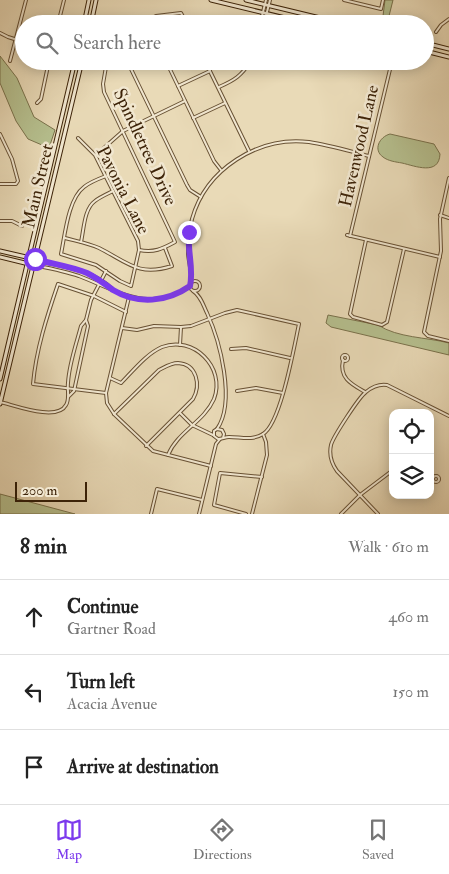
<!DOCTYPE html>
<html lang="en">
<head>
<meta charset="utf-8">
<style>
  :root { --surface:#fff; --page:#f6f6f6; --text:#222; --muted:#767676; --line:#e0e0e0; --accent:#7c3aed }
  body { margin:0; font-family:"IM FELL Double Pica",serif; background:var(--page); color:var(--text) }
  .controls { position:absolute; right:15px; bottom:15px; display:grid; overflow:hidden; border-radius:10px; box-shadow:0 2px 12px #0003 }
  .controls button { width:45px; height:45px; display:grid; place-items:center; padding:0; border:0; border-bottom:1px solid var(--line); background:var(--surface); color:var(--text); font:25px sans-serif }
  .scale { position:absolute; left:15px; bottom:12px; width:72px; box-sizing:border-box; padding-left:5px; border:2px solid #3d2308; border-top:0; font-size:14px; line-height:18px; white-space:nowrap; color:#3d2308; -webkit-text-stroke:4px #f1e7d0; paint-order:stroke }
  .stop { position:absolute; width:15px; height:15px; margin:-11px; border:4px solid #7c3aed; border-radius:50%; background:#fff }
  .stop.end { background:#7c3aed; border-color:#fff; box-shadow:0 1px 5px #0008 }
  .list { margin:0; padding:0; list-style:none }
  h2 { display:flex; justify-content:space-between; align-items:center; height:65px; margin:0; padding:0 20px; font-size:21px }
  h2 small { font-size:16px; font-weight:400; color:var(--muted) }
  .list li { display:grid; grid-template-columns:32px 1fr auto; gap:15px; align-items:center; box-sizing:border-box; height:75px; padding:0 20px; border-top:1px solid var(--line) }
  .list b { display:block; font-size:19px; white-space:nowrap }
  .list p { margin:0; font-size:16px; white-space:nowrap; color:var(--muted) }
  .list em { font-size:16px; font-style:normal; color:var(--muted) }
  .icon { flex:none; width:28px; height:28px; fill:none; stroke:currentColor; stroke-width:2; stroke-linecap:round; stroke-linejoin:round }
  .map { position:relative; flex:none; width:449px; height:514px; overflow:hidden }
  .search { position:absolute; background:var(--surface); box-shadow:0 2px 12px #0003; left:15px; right:15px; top:15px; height:55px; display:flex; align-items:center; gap:12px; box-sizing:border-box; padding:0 18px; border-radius:28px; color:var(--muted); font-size:19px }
  .sheet { height:290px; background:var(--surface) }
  nav { display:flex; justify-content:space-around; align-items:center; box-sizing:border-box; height:70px; border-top:1px solid var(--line); background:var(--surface); font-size:14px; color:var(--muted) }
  nav a { display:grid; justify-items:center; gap:2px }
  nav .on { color:var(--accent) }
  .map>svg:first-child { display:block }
  .green { fill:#b6c08f; stroke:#7a724c }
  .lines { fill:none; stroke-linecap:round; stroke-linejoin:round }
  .street-casing { stroke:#685134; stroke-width:4 }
  .secondary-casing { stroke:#3d2308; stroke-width:5 }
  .street { stroke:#f1e7d0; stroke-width:2 }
  .secondary { stroke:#f1e7d0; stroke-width:3 }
  .route { stroke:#7c3aed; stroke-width:6 }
  .labels { text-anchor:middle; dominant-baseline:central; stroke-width:5; stroke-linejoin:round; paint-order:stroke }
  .street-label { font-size:18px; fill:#3d2308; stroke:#f1e7d0 }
</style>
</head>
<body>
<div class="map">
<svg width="449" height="514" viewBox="0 0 449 514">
  <rect width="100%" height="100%" fill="#e9dab7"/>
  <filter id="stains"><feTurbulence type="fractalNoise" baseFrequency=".004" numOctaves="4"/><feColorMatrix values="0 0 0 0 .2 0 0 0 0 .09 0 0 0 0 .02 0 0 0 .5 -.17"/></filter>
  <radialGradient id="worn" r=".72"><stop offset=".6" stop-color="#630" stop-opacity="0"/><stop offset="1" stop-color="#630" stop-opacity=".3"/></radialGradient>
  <g class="green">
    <path d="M385,0h8l-6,24h-5z"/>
    <path d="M0,56l17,22 17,39 21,13 -6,18 -21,-9 -12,-18 -16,-38z"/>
    <path d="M390,134l44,10 6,10c-1,22 -25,12 -38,9 -6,-1 -14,-2 -19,-6 -10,-7 -4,-20 7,-23z"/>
    <path d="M328,315l50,10c20,13 48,12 71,18v12l-118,-28 -5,-4z"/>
    <path d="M0,494l75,20h-75z"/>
  </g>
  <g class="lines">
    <g class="street-casing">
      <g id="street">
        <path d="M344,0l37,9 2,-9"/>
        <path d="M58,24l6,-24"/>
        <path d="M140,24l16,-8 25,-3 6,11"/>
        <path d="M260,24l6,-24"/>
        <path d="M264,24l6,-24"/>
        <path d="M436,32l5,-7 8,-6"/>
        <path d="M0,33l8,4 16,5"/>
        <path d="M10,61l16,-61"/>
        <path d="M107,61l-4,23 1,8 71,150c-13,7 -21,11 -36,8"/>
        <path d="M142,61l-12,6 57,118 3,5 11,7"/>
        <path d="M166,61l48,100 7,9"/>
        <path d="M205,61l44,90"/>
        <path d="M178,86l32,-15"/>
        <path d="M219,87c16,-7 22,-11 32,-26"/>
        <path d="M37,103l4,-4 8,-38"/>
        <path d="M193,118l32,-15"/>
        <path d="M0,134l12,25 6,22 -2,3h-16"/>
        <path d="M78,138l17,17 43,86 1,9 -8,36 -11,-5 -24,-16 -35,-11c4,-19 7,-55 23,-67 6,-5 14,-8 22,-11"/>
        <path d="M96,155l27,-24 62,-30"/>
        <path d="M449,178l-9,41 1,32 -17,81 4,4 21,5"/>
        <path d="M440,215l9,3"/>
        <path d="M0,221h12l10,5"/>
        <path d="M347,235l93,22"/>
        <path d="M350,236l42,-175"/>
        <path d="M65,238c11,3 23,5 34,10 28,14 39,29 73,18l-7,-18"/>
        <path d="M366,240l-16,74 3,3 29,8 5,-3 17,-73"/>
        <path d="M81,242c3,-13 3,-33 14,-41 5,-4 12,-7 18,-10"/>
        <path d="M36,260c25,7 57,9 76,29"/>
        <path d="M34,265c15,3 31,6 45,11 39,15 71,38 111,10"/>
        <circle cx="195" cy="286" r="5"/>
        <path d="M191,284c1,-10 -2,-20 -3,-30 0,-12 1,-23 4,-35 14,-50 66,-83 117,-77 20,3 40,9 60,14"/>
        <path d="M193,291c8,5 10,14 14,22 13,28 29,89 10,116"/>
        <path d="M129,297l-23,96 1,10 7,11 39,37 58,15"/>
        <path d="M122,328l15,2 17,-4 27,1 10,-1 34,-13 12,-3 62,14c-5,23 -18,99 -36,110 -11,7 -22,3 -34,3 -4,0 -7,2 -11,2l-4,-3v-5l3,-2 5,1 2,4 -1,4"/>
        <path d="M180,345l1,-18"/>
        <path d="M231,349l15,-1 44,10"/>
        <circle cx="345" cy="358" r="3"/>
        <path d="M343,360c-4,18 8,24 22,32"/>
        <path d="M110,378l11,5c12,-12 25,-29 41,-36 31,-12 64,20 52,52 -10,23 -37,33 -46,56"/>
        <path d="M237,391l19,-3 27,5"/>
        <path d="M106,393l-73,-9c3,-34 14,-68 25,-100l36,12 32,16"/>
        <path d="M68,397l6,-6 14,-65 -2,-6"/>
        <path d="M0,402c14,3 57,20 66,3 4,-6 1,-15 2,-22 1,-19 8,-38 13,-57l5,-6 5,-20 15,-29"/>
        <path d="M180,413l12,12 21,10"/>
        <path d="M114,414l45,-44c6,-3 12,-7 19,-7 19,1 23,22 15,36l-47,47"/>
        <circle cx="436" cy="479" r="3"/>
        <path d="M151,514l6,-25 45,11"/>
        <path d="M199,514l17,-70 4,-5"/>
        <path d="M246,514l-32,-9 6,-32 42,4"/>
        <path d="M252,514l15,-59 -1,-13 -3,-8"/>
        <path d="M341,514l19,-19 33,-25"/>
        <path d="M378,514l-41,-43c-5,-7 -8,-17 -6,-26 2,-8 28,-48 35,-53 6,-5 14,-8 21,-7l62,31"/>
      </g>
    </g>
    <g class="secondary-casing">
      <g id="secondary">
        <path d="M211,0l99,24"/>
        <path d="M246,0l99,24"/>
        <path d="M84,24l5,-24"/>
        <path d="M91,24l5,-24"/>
        <path d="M425,43l24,6"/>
        <path d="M425,51l24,6"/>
        <path d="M0,251l35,8"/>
        <path d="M0,257l29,7"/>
        <path d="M0,379l75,-318"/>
        <path d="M0,404l82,-343"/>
      </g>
    </g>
    <use href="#street" class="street"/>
    <use href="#secondary" class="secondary"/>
  </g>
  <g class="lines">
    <path class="route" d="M35,259c17,5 35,7 52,14 10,5 18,11 26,17 25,15 54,12 77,-4 4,-16 -3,-36 -1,-54"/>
  </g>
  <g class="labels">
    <g class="street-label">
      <text transform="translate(359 146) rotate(-77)">Havenwood Lane</text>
      <text transform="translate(145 147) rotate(65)">Spindletree Drive</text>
      <text transform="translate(38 186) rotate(-77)">Main Street</text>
      <text transform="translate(123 190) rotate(63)">Pavonia Lane</text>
    </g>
  </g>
  <rect width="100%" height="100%" filter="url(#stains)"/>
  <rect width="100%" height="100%" fill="url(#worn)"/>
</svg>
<div class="controls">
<button><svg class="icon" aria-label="locate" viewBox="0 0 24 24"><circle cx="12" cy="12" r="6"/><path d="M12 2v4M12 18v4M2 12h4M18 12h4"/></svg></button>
<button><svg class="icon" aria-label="layers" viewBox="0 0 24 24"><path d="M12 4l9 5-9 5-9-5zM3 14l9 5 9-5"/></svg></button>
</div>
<div class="scale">200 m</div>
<div class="stop" style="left:35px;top:259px"></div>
<div class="stop end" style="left:189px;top:232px"></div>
<div class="search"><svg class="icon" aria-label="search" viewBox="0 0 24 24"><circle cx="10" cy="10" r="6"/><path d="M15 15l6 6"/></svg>Search here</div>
</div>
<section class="sheet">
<h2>8 min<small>Walk · 610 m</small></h2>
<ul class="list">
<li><svg class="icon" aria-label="ahead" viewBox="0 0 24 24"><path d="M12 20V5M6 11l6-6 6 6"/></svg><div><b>Continue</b><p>Gartner Road</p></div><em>460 m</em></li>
<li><svg class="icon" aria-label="left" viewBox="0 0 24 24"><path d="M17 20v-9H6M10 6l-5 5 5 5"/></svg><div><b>Turn left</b><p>Acacia Avenue</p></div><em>150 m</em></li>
<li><svg class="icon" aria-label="arrive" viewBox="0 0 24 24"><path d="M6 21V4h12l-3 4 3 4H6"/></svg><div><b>Arrive at destination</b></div></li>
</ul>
</section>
<nav>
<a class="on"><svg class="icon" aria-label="map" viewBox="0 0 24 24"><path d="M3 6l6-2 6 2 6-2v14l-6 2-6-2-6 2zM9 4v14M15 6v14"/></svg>Map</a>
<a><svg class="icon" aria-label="directions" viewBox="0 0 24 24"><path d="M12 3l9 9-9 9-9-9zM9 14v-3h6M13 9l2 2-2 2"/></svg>Directions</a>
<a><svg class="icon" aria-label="saved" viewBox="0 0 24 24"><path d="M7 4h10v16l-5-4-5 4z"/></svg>Saved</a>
</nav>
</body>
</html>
